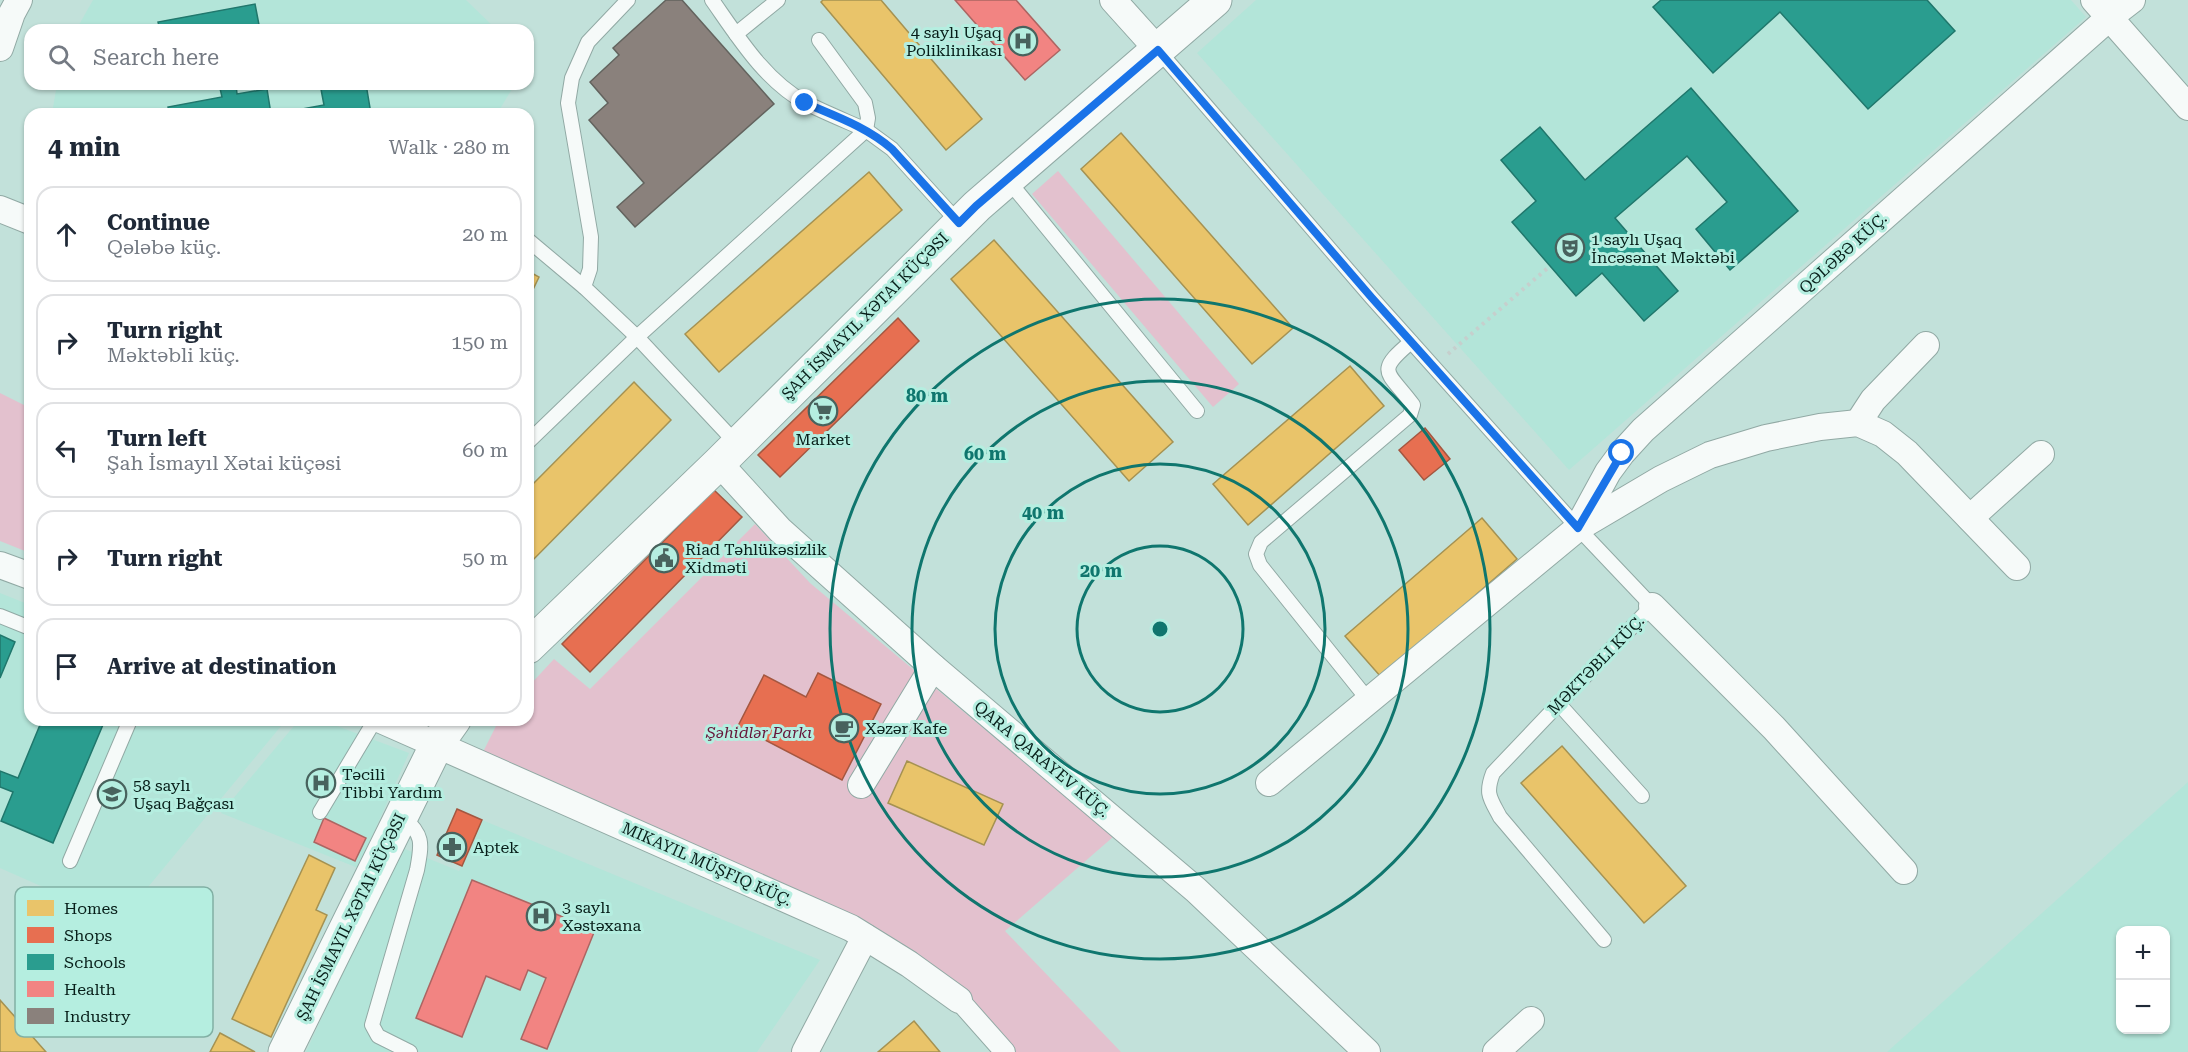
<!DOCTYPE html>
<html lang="en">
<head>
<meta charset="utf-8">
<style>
  :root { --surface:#fff; --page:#f2f2f3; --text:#1f2937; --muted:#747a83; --line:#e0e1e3 }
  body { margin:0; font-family:"Roboto Serif",serif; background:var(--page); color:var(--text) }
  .controls { position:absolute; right:18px; bottom:18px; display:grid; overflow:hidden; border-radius:12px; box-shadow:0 2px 4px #0004 }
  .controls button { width:54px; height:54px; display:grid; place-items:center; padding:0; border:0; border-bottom:2px solid var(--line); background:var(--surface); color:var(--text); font:30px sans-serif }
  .stop { position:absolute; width:18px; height:18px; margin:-14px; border:4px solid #1a73e8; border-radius:50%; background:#fff }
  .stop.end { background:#1a73e8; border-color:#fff; box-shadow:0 2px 6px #0008 }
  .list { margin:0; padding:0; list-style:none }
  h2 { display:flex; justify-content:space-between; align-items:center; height:78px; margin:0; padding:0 24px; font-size:26px }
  h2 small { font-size:20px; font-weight:400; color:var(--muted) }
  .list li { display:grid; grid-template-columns:39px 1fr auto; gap:18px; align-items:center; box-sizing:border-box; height:96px; margin:0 12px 12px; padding:0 12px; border:2px solid var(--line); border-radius:18px }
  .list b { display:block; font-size:22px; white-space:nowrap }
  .list p { margin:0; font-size:20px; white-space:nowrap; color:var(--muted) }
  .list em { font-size:20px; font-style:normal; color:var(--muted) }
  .icon { flex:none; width:33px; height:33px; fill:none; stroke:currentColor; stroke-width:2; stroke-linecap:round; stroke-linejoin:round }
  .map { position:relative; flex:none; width:2188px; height:1052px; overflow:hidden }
  .search { position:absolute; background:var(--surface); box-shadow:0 2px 4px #0004; left:24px; top:24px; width:510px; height:66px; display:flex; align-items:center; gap:15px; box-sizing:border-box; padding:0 21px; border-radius:18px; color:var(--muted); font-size:22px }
  .panel { position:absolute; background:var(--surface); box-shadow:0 2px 4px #0004; left:24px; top:108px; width:510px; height:618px; border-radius:18px }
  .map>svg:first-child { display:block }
  .built { fill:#b3e5d9; fill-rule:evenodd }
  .green { fill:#e3c1ce }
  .homes { fill:#e9c46a; stroke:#a59252; stroke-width:1.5 }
  .shops { fill:#e76f51; stroke:#a45740; stroke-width:1.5 }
  .schools { fill:#2a9d8f; stroke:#20776c; stroke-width:1.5 }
  .health { fill:#f28482; stroke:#ac6562; stroke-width:1.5 }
  .industry { fill:#8a817c; stroke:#63635e; stroke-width:1.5 }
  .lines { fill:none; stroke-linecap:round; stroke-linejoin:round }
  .service-casing { stroke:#91a9a4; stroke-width:16 }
  .pedestrian-casing { stroke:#91a9a4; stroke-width:22 }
  .minor-casing { stroke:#91a9a4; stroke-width:28 }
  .tertiary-casing { stroke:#91a9a4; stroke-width:35 }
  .path { stroke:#c6cfcd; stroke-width:4; stroke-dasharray:3 4.5; stroke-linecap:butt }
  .service { stroke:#f6faf9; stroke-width:14 }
  .pedestrian { stroke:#f6faf9; stroke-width:20 }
  .minor { stroke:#f6faf9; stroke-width:26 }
  .tertiary { stroke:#f6faf9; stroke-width:33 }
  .route { stroke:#1a73e8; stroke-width:8 }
  .ring { fill:none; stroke:#0f766e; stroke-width:3 }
  .labels { text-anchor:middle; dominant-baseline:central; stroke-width:6; stroke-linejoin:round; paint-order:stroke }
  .poi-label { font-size:16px; fill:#071e19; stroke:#b5eee0; text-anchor:start }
  .street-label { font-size:16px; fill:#071e19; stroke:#b5eee0 }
  .park-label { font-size:16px; font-style:italic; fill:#66163a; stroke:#b5eee0 }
  .key { fill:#b5eee0; stroke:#81b0a4; stroke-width:1.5 }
  .key-label { font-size:16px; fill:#071e19 }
  .centre { fill:#0f766e; stroke:#b5eee0; stroke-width:3 }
  .ring-label { font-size:18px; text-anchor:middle; font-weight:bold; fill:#0f766e; stroke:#b5eee0; stroke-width:6; stroke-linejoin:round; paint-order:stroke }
</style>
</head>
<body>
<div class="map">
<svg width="2188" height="1052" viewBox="0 0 2188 1052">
  <rect width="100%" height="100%" fill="#c2e1da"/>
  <g class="built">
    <path d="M93,0h373l31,30h-421z"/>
    <path d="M1256,0h815l15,17 -517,453 -372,-417z"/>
    <path d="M57,84h458l-18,30h-445z"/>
    <path d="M0,593l30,12v115h256l-166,201 -120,-53z"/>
    <path d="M299,720h22l88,33 -51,115 -137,-55z"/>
    <path d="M2188,782v270h-301zM2120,930h46v100h-46z"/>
    <path d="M482,820l338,140 -63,92h-451l94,-205 59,24z"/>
  </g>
  <g class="green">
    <path d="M1058,171l181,213 -26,23 -181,-213z"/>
    <path d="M0,393l30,15v145l-30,-12z"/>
    <path d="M755,524l55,59 303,254 -108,94 116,121h-116l-96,-88 -430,-204 20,-40h29v-33l26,-28 36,30z"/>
  </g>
  <g class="homes">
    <path d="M823,0h58l101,119 -36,31 -125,-148z"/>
    <path d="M1121,133l172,195 -41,36 -171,-195z"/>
    <path d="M869,172l33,38 -183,162 -34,-38z"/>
    <path d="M994,240l179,202 -44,39 -178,-202z"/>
    <path d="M528,271l11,6 -11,23z"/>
    <path d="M1350,366l34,40 -136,119 -35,-41z"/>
    <path d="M634,382l37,38 -143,145v-76z"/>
    <path d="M1482,518l35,41 -136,118 -36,-41z"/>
    <path d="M1562,746l124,140 -42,37 -123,-140z"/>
    <path d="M907,761l96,43 -19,41 -96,-42z"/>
    <path d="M309,855l26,13 -19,42 11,5 -56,122 -39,-18z"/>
    <path d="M0,1000l46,52h-46z"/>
    <path d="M914,1021l26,31h-62z"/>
    <path d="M220,1033l35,19h-45z"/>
  </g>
  <g class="shops">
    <path d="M898,318l21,23 -139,136 -22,-22z"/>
    <path d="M1425,428l25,31 -26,21 -25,-30z"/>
    <path d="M714,490l28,27 -152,155 -28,-28z"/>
    <path d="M818,673l63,31 -39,76 -104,-54 26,-51 42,22z"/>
    <path d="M457,809l25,11 -20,46 -25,-11z"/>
  </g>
  <g class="schools">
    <path d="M1661,0h266l28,31 -87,78 -88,-97 -67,61 -60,-66z"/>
    <path d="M255,4l5,26h-100l-2,-8z"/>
    <path d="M219,84h17l1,10 30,-5 4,25h-101l-2,-7 54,-10z"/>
    <path d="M320,84h46l5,30h-96l49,-9z"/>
    <path d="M1691,88l107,123 -68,59 -34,-41 31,-27 -40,-46 -72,62 63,73 -34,30 -42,-48 -26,23 -64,-74 24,-21 -35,-41 39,-33 45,53z"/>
    <path d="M0,635l15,7 -15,36z"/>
    <path d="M42,720h63l-52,123 -52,-22 12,-29 -13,-5v-16l18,7z"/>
  </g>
  <g class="health">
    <path d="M955,0h61l44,50 -35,30z"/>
    <path d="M324,818l42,20 -11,23 -41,-19z"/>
    <path d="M472,880l123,50 -48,119 -26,-10 25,-61 -18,-8 -8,20 -34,-14 -24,61 -46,-19z"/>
  </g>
  <path class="industry" d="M666,0h16l92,104 -139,123 -18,-20 27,-24 -55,-63 19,-17 -18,-21 29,-27 -6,-7z"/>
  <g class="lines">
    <g class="service-casing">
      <g id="service">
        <path d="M628,0l-40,42 -16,36 -4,25 23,134 -1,32 -6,18 53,50 100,107"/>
        <path d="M712,0c26,37 53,81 94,103 20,10 40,18 60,27l2,-12 -3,-15 -46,-63"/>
        <path d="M736,34l42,-34"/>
        <path d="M1158,50l214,248 206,230 74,78 -159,167c-8,21 -3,25 7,44l104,123"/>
        <path d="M1007,179l190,232"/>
        <path d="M528,240l56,47"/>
        <path d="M528,442l109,-105 229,-207 26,19 67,74"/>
        <path d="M0,616l30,12"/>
        <path d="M1369,701l-109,-136 -4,-11 5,-12 149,-127 3,-10c-25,-34 -39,-32 -2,-63"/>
        <path d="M1559,704l83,92"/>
        <path d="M320,812l55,-92"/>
        <path d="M402,816c22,19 20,27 15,54l-45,155 6,11 32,16"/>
        <path d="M70,861l60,-141"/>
      </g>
    </g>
    <g class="pedestrian-casing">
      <path id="pedestrian" d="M959,1000l46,52"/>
    </g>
    <g class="minor-casing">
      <g id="minor">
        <path d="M1113,0l45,50"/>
        <path d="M2094,0l94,107"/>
        <path d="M0,48l12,-35 7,-13"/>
        <path d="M0,209l30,12"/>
        <path d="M1858,423l15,-23 53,-55"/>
        <path d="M719,463l61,67 153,137 263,223 171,162"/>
        <path d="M1970,518l71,-64"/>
        <path d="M1578,527l30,-55 14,-19 21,-23 467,-413 22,-17"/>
        <path d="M0,565l30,11"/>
        <path d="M1652,606l122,122 130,143"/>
        <path d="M381,720l470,208 58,36 50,36"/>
        <path d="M1269,783l309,-255 83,-49 49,-24 56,-17 54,-11 38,-4 25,11 24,19 110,114"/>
        <path d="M861,785l72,-118"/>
        <path d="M805,1052l60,-115"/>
        <path d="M1496,1052l35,-32"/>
      </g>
    </g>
    <g class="tertiary-casing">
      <g id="tertiary">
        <path d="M528,647l191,-184 258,-257 238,-206"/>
        <path d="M285,1052l152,-308 17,-24"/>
      </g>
    </g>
    <path class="path" d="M1448,354l102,-88"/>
    <use href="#service" class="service"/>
    <use href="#pedestrian" class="pedestrian"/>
    <use href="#minor" class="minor"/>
    <use href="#tertiary" class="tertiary"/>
  </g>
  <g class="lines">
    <path class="route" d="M805,103c30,13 62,24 87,46l67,74 17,-17 182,-156 214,248 206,230 44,-75"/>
  </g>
  <g class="ring">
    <circle cx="1160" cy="629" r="83"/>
    <circle cx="1160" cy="629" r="165"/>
    <circle cx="1160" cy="629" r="248"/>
    <circle cx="1160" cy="629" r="330"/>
  </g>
  <defs>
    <g id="hospital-ring" transform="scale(1.5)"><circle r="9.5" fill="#b5eee0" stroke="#48625d" stroke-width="1.5"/><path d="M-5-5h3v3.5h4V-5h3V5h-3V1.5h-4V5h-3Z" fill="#48625d"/></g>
    <g id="theatre-ring" transform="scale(1.5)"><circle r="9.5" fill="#b5eee0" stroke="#48625d" stroke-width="1.5"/><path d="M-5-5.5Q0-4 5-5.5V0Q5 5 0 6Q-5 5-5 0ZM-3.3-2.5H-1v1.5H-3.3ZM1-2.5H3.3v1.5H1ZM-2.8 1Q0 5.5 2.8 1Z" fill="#48625d"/></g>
    <g id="supermarket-ring" transform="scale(1.5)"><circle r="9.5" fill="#b5eee0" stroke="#48625d" stroke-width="1.5"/><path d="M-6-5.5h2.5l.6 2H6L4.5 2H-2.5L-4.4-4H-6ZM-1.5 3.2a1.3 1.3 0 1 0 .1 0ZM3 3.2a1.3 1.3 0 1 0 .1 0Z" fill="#48625d"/></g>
    <g id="civic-ring" transform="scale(1.5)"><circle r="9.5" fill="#b5eee0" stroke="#48625d" stroke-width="1.5"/><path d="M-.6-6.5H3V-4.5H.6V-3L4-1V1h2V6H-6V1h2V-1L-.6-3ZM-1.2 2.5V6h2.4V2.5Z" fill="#48625d"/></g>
    <g id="cafe-ring" transform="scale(1.5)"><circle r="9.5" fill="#b5eee0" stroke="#48625d" stroke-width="1.5"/><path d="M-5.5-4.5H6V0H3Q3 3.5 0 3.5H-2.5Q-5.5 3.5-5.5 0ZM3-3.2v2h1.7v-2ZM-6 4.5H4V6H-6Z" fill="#48625d"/></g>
    <g id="school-ring" transform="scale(1.5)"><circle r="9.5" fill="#b5eee0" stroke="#48625d" stroke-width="1.5"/><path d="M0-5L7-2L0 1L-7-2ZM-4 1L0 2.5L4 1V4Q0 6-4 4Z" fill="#48625d"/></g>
    <g id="pharmacy-ring" transform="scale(1.5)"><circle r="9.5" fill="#b5eee0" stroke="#48625d" stroke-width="1.5"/><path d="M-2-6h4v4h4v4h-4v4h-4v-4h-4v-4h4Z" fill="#48625d"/></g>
  </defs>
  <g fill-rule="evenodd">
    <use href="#hospital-ring" x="1023" y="41"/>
    <use href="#theatre-ring" x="1570" y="248"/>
    <use href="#supermarket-ring" x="823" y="411"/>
    <use href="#civic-ring" x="664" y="558"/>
    <use href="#cafe-ring" x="844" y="728"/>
    <use href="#hospital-ring" x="321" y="783"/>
    <use href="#school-ring" x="112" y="794"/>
    <use href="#pharmacy-ring" x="452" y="847"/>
    <use href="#hospital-ring" x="541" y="916"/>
  </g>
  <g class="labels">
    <g class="poi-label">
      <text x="1002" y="32" text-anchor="end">4 saylı Uşaq<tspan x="1002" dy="18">Poliklinikası</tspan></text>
      <text x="1591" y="239">1 saylı Uşaq<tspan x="1591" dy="18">İncəsənət Məktəbi</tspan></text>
      <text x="823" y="439" text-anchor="middle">Market</text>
      <text x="685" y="549">Riad Təhlükəsizlik<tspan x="685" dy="18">Xidməti</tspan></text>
      <text x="865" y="728">Xəzər Kafe</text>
      <text x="342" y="774">Təcili<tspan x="342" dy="18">Tibbi Yardım</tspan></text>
      <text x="133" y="785">58 saylı<tspan x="133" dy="18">Uşaq Bağçası</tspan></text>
      <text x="473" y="847">Aptek</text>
      <text x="562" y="907">3 saylı<tspan x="562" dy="18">Xəstəxana</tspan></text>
    </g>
    <g class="street-label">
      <text transform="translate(1843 253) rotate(-42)">QƏLƏBƏ KÜÇ.</text>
      <text transform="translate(865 316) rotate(-45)">ŞAH İSMAYIL XƏTAI KÜÇƏSI</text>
      <text transform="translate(1596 665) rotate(-46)">MƏKTƏBLI KÜÇ.</text>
      <text transform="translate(1042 759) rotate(40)">QARA QARAYEV KÜÇ.</text>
      <text transform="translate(707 864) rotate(24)">MIKAYIL MÜŞFIQ KÜÇ.</text>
      <text transform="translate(351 917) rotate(-64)">ŞAH İSMAYIL XƏTAI KÜÇƏSI</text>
    </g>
    <g class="park-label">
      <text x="759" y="732">Şəhidlər Parkı</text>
    </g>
  </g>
  <rect x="15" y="887" width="198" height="150" rx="9" class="key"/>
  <rect x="27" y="900" width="27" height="16" fill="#e9c46a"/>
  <rect x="27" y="927" width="27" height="16" fill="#e76f51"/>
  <rect x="27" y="954" width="27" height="16" fill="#2a9d8f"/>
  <rect x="27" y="981" width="27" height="16" fill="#f28482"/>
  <rect x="27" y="1008" width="27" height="16" fill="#8a817c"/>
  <g class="key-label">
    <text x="64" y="914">Homes</text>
    <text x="64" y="941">Shops</text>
    <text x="64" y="968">Schools</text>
    <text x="64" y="995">Health</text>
    <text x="64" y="1022">Industry</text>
  </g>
  <circle cx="1160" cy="629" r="9" class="centre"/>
  <g class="ring-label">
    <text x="927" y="402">80 m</text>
    <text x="985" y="460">60 m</text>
    <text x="1043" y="519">40 m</text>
    <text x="1101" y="577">20 m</text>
  </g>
</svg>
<div class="controls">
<button>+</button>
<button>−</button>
</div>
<div class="stop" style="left:1622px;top:453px"></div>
<div class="stop end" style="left:805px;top:103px"></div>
<div class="search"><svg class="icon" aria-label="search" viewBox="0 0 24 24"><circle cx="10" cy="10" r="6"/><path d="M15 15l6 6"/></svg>Search here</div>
<section class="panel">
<h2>4 min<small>Walk · 280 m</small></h2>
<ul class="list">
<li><svg class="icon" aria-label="ahead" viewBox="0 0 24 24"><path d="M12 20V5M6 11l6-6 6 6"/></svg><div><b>Continue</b><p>Qələbə küç.</p></div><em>20 m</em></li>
<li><svg class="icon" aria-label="right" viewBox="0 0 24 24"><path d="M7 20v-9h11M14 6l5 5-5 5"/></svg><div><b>Turn right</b><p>Məktəbli küç.</p></div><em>150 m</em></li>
<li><svg class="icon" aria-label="left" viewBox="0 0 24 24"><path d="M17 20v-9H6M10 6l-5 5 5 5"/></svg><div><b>Turn left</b><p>Şah İsmayıl Xətai küçəsi</p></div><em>60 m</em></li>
<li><svg class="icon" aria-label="right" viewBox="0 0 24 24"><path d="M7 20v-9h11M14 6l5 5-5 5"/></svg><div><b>Turn right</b></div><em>50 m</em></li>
<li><svg class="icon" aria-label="arrive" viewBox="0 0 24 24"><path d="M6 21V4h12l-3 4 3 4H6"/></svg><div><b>Arrive at destination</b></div></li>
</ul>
</section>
</div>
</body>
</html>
